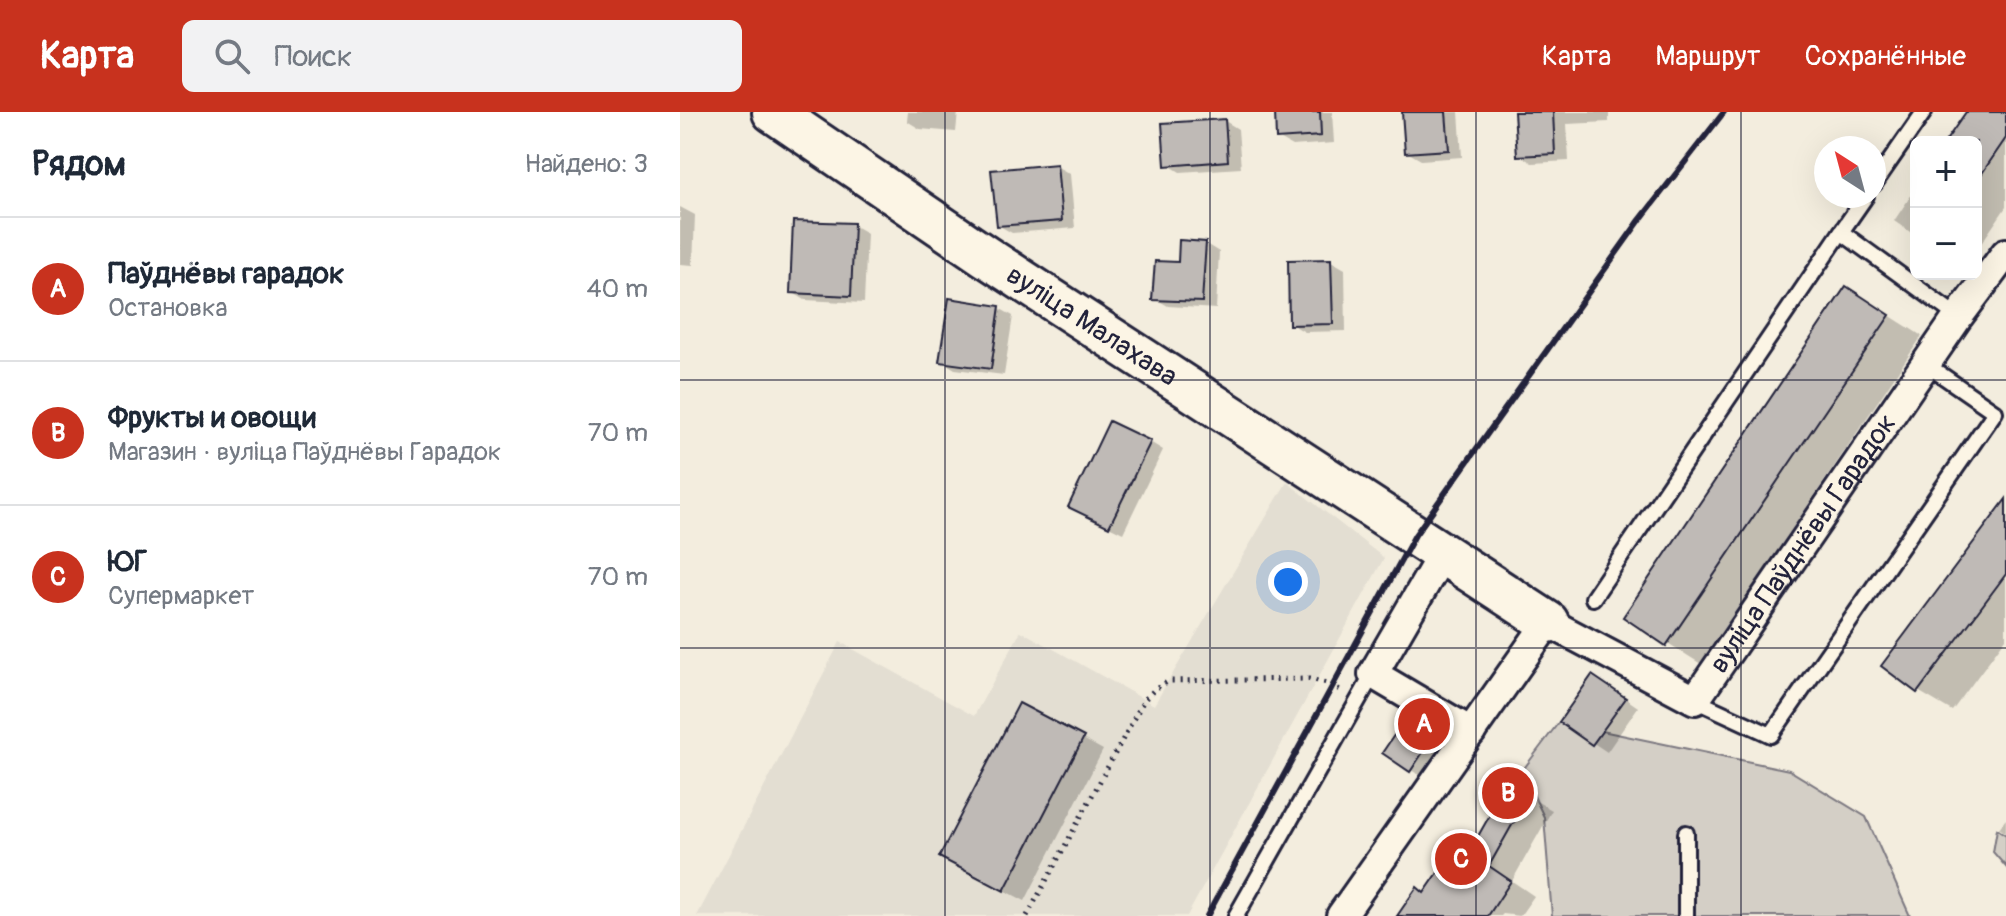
<!DOCTYPE html>
<html lang="ru">
<head>
<meta charset="utf-8">
<style>
  :root { --surface:#fff; --page:#f2f2f3; --text:#1f2937; --muted:#747a83; --line:#e0e1e3; --accent:#c8321e }
  body { margin:0; font-family:Pangolin,sans-serif; background:var(--page); color:var(--text) }
  .controls { position:absolute; right:24px; top:24px; display:grid; overflow:hidden; border-radius:12px; box-shadow:0 8px 32px #0002 }
  .controls button { width:72px; height:72px; display:grid; place-items:center; padding:0; border:0; border-bottom:2px solid var(--line); background:var(--surface); color:var(--text); font:40px sans-serif }
  .compass { position:absolute; left:1134px; top:24px; width:72px; height:72px; border-radius:50%; background:var(--surface); box-shadow:0 8px 32px #0002; rotate:324deg }
  .you { position:absolute; left:608px; top:470px; width:28px; height:28px; margin:-20px; border:6px solid #fff; border-radius:50%; background:#1a73e8; box-shadow:0 0 0 12px #1a73e833 }
  .badge { display:grid; place-items:center; width:52px; height:52px; border-radius:50%; background:var(--accent); color:#fff; font-size:26px; font-weight:700 }
  .pin { position:absolute; translate:-50% -50%; border:4px solid #fff; box-shadow:0 2px 8px #0006 }
  .list { margin:0; padding:0; list-style:none }
  h2 { display:flex; justify-content:space-between; align-items:center; height:104px; margin:0; padding:0 32px; font-size:34px }
  h2 small { font-size:26px; font-weight:400; color:var(--muted) }
  .list li { display:grid; grid-template-columns:52px 1fr auto; gap:24px; align-items:center; box-sizing:border-box; height:144px; padding:0 32px; border-top:2px solid var(--line) }
  .list b { display:block; font-size:30px; white-space:nowrap }
  .list p { margin:0; font-size:26px; white-space:nowrap; color:var(--muted) }
  .list em { font-size:26px; font-style:normal; color:var(--muted) }
  .icon { flex:none; width:44px; height:44px; fill:none; stroke:currentColor; stroke-width:2; stroke-linecap:round; stroke-linejoin:round }
  .map { position:relative; flex:none; width:1326px; height:804px; overflow:hidden }
  header { display:flex; align-items:center; gap:48px; box-sizing:border-box; height:112px; padding:0 40px; background:var(--accent); color:#fff }
  header strong { font-size:38px }
  nav { display:flex; gap:44px; margin-inline-start:auto; font-size:28px }
  .search { width:560px; height:72px; background:var(--page); display:flex; align-items:center; gap:20px; box-sizing:border-box; padding:0 28px; border-radius:12px; color:var(--muted); font-size:30px }
  main { display:flex }
  aside { flex:1; background:var(--surface) }
  .map>svg:first-child { display:block }
  .built { fill:#e3ded2 }
  .green { fill:#d4cfc6; stroke:#7b7880; stroke-width:2 }
  .shadow { fill:#0003 }
  .building { fill:#bfbab6; stroke:#22223b; stroke-width:2 }
  .lines { fill:none; stroke-linecap:round; stroke-linejoin:round }
  .lane-casing { stroke:#22223b; stroke-width:20 }
  .street-casing { stroke:#22223b; stroke-width:34 }
  .secondary-casing { stroke:#22223b; stroke-width:46 }
  .path { stroke:#22223b; stroke-width:5; stroke-dasharray:2 6; stroke-linecap:butt }
  .lane { stroke:#fcf5e5; stroke-width:14 }
  .street { stroke:#fcf5e5; stroke-width:28 }
  .secondary { stroke:#fcf5e5; stroke-width:40 }
  .rail { stroke:#22223b; stroke-width:6 }
  .grid { fill:none; stroke:#22223b; stroke-width:2; stroke-opacity:0.55 }
  .labels { text-anchor:middle; dominant-baseline:central; stroke-width:8; stroke-linejoin:round; paint-order:stroke }
  .street-label { font-size:28px; fill:#22223b; stroke:#fcf5e5 }
</style>
</head>
<body>
<header>
<strong>Карта</strong>
<div class="search"><svg class="icon" aria-label="search" viewBox="0 0 24 24"><circle cx="10" cy="10" r="6"/><path d="M15 15l6 6"/></svg>Поиск</div>
<nav><a>Карта</a><a>Маршрут</a><a>Сохранённые</a></nav>
</header>
<main>
<aside>
<h2>Рядом<small>Найдено: 3</small></h2>
<ul class="list">
<li><span class="badge">A</span><div><b>Паўднёвы гарадок</b><p>Остановка</p></div><em>40 m</em></li>
<li><span class="badge">B</span><div><b>Фрукты и овощи</b><p>Магазин · вуліца Паўднёвы Гарадок</p></div><em>70 m</em></li>
<li><span class="badge">C</span><div><b>ЮГ</b><p>Супермаркет</p></div><em>70 m</em></li>
</ul>
</aside>
<div class="map">
<svg width="1326" height="804" viewBox="0 0 1326 804">
  <rect width="100%" height="100%" fill="#f3edde"/>
  <filter id="ink" filterUnits="userSpaceOnUse"><feTurbulence type="fractalNoise" baseFrequency=".0125" numOctaves="2"/><feDisplacementMap in="SourceGraphic" scale="16" xChannelSelector="R" yChannelSelector="G"/><feConvolveMatrix kernelMatrix="1 2 1 2 8 2 1 2 1" color-interpolation-filters="sRGB"/></filter>
  <g filter="url(#ink)">
    <path class="built" d="M607,370l97,76 -197,358h-490l143,-274 134,74 47,-85 133,74z"/>
    <g class="green">
      <path d="M879,610l230,48 77,47 44,99h-358l-8,-99 -22,-46z"/>
      <path d="M1317,717l9,6v32l-13,-15z"/>
    </g>
    <g class="shadow">
      <path d="M228,0h50l-2,20 -36,-3 -13,-8z"/>
      <path d="M597,0h55l2,31 -42,3 -14,-8z"/>
      <path d="M724,0h55l3,45 -41,3 -14,-8z"/>
      <path d="M836,0h93v10l-42,2 2,37 -37,2 -13,-8z"/>
      <path d="M1288,0h38v95l-30,44v-109h-28z"/>
      <path d="M545,9l13,8 3,39 -61,4 -13,-8z"/>
      <path d="M376,54l14,8 5,54 -63,5 -14,-8z"/>
      <path d="M1236,76v48l-22,-15z"/>
      <path d="M0,95l15,8 -2,50 -13,-1z"/>
      <path d="M173,113l14,8 -3,70 -59,-3 -13,-8z"/>
      <path d="M526,132l13,8 -3,57 -48,-3 -14,-8 26,-33z"/>
      <path d="M651,149l14,8 1,62 -41,1 -14,-8z"/>
      <path d="M1166,176l76,48 -221,328 -76,-48z"/>
      <path d="M319,196l14,8 -9,59 -49,-6 -13,-8z"/>
      <path d="M470,330l13,8 -40,83 -39,-19z"/>
      <path d="M1326,391v135l-54,73 -34,-20z"/>
      <path d="M926,573l32,22 -31,45 -45,-30z"/>
      <path d="M403,627l20,11 -78,151 -63,-33z"/>
      <path d="M739,630l27,17 -15,23 -20,-12z"/>
      <path d="M829,674l43,24 -40,71 22,15 -14,20 -17,-2 -2,2h-102l71,-62z"/>
      <path d="M1326,707v14l-7,-5z"/>
    </g>
    <g class="building">
      <path d="M595,0h45l1,24 -45,3z"/>
      <path d="M722,0h44l3,38 -44,3z"/>
      <path d="M834,0h39l2,42 -38,2z"/>
      <path d="M1286,0h40v26l-30,44v-40h-31z"/>
      <path d="M545,7l3,42 -63,5 -3,-43z"/>
      <path d="M377,52l5,57 -65,5 -6,-56z"/>
      <path d="M113,109l61,2 -3,73 -61,-3z"/>
      <path d="M499,128l27,2 -4,60 -50,-2 3,-39 23,1z"/>
      <path d="M651,147l2,65 -44,1 -1,-65z"/>
      <path d="M1166,174l44,29 -224,331 -43,-29z"/>
      <path d="M269,186l51,8 -9,63 -52,-7z"/>
      <path d="M429,309l42,20 -42,86 -41,-20z"/>
      <path d="M1326,387v75l-89,119 -36,-27z"/>
      <path d="M912,563l34,23 -34,47 -33,-23z"/>
      <path d="M339,591l65,34 -80,154 -65,-34z"/>
      <path d="M719,616l28,18 -17,26 -28,-19z"/>
      <path d="M828,671l21,12 -40,71 22,15 -23,35h-91l20,-29 7,6 34,-49 11,8z"/>
    </g>
    <g class="lines">
      <g class="lane-casing">
        <g id="lane">
          <path d="M1194,72l50,-72"/>
          <path d="M1161,120l25,-36"/>
          <path d="M913,486l248,-366 117,85"/>
          <path d="M1015,588l76,35 224,-323 -68,-47"/>
          <path d="M1006,721v83"/>
          <path d="M556,804l137,-242"/>
        </g>
      </g>
      <g class="street-casing">
        <g id="street">
          <path d="M763,441l-70,121 98,58"/>
          <path id="s1" d="M661,804l207,-294 147,78 263,-383 48,-64"/>
        </g>
      </g>
      <g class="secondary-casing">
        <g id="secondary">
          <path id="s2" d="M93,0l212,144 563,366"/>
        </g>
      </g>
      <path class="path" d="M347,804l117,-216 11,-11 14,-8 140,-2 18,4 13,7"/>
      <use href="#lane" class="lane"/>
      <use href="#street" class="street"/>
      <use href="#secondary" class="secondary"/>
      <path class="rail" d="M527,804l208,-381 225,-315 84,-108"/>
    </g>
  </g>
  <path class="grid" d="M265,0v804M530,0v804M796,0v804M1061,0v804M0,268h1326M0,536h1326"/>
  <g class="labels">
    <g class="street-label">
      <text stroke="none"><textPath href="#s2" startOffset="384">вуліца Малахава</textPath></text>
      <text stroke="none"><textPath href="#s1" startOffset="716">вуліца Паўднёвы Гарадок</textPath></text>
    </g>
  </g>
</svg>
<div class="controls">
<button>+</button>
<button>−</button>
</div>
<svg class="compass" viewBox="-18 -18 36 36"><path d="M0-13l5 13h-10z" fill="#e53935"/><path d="M0 13l5-13h-10z" fill="#747a83"/></svg>
<div class="you"></div>
<div class="pin badge" style="left:744px;top:612px">A</div>
<div class="pin badge" style="left:828px;top:681px">B</div>
<div class="pin badge" style="left:781px;top:747px">C</div>
</div>
</main>
</body>
</html>
